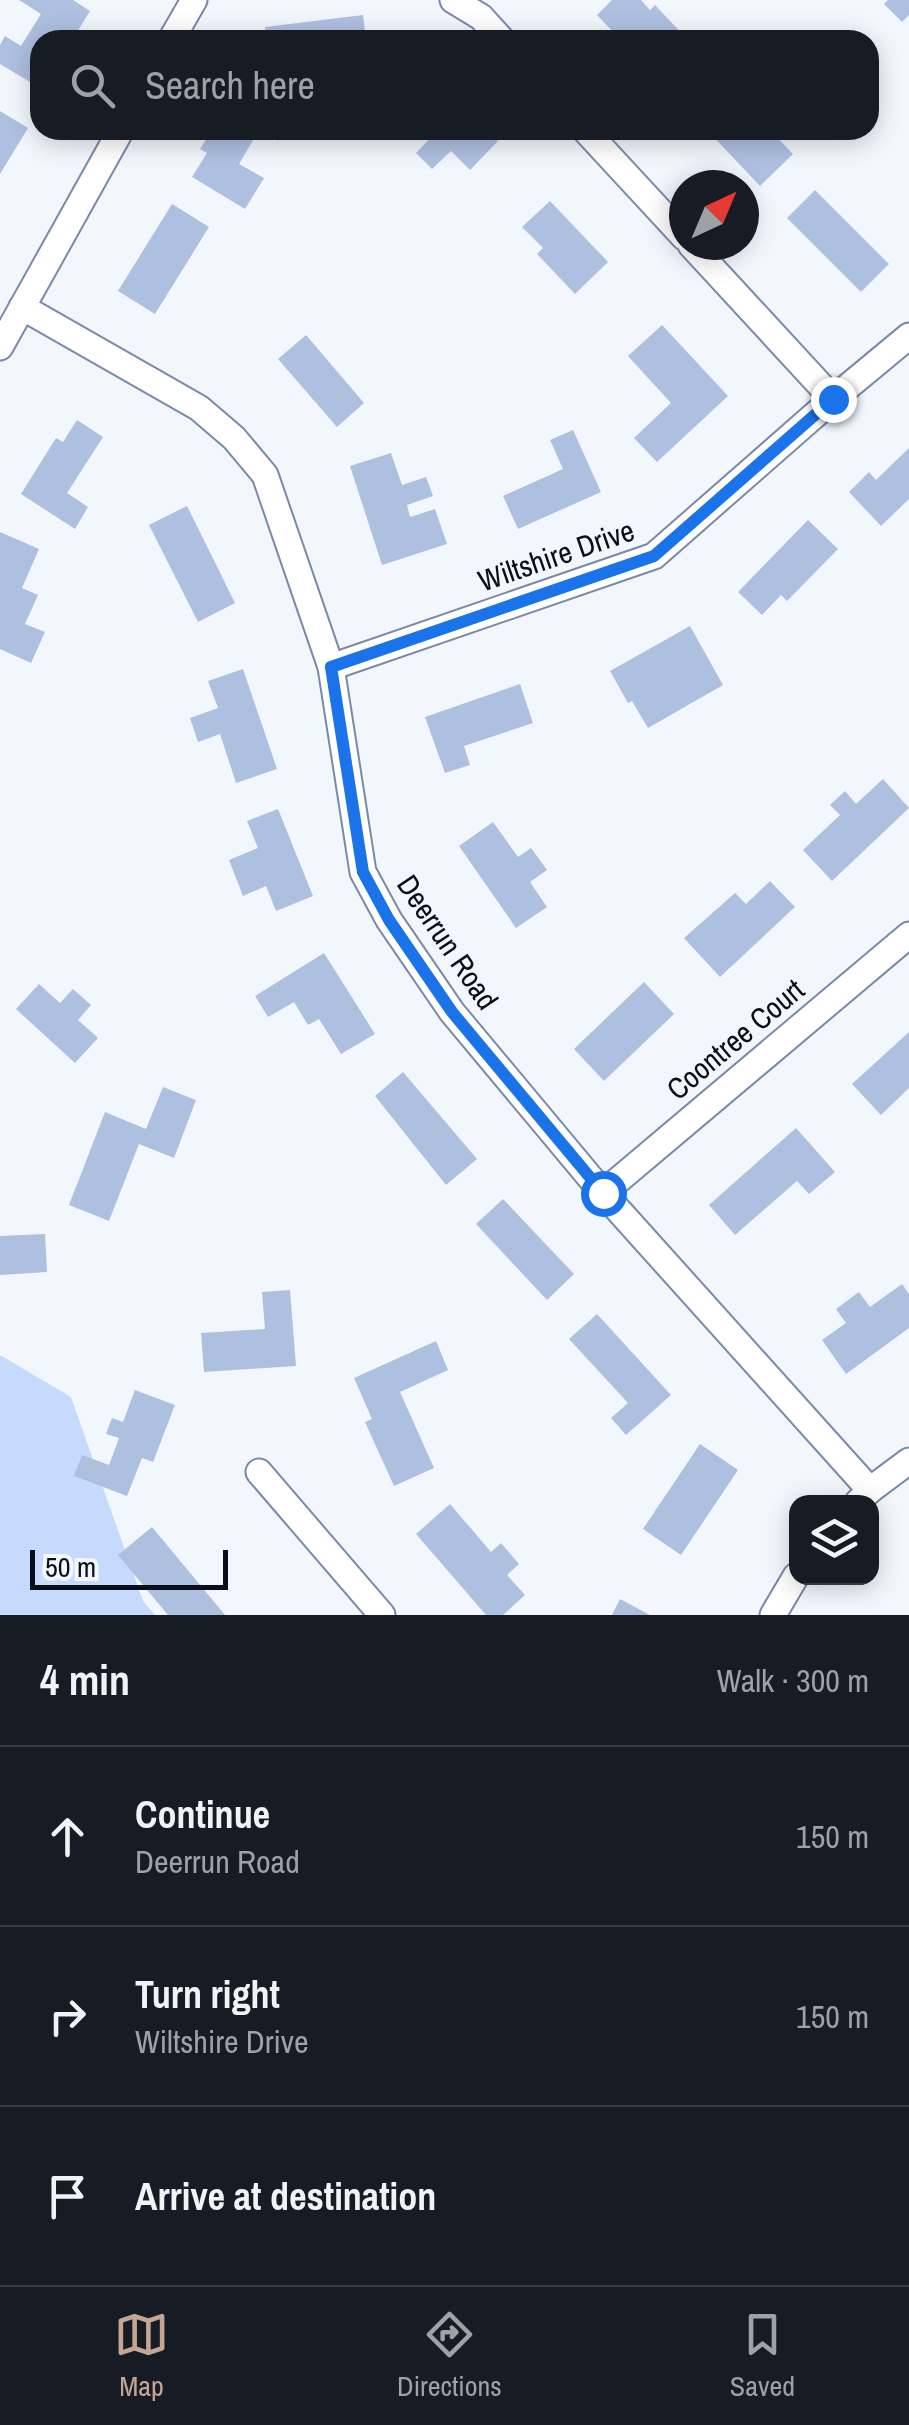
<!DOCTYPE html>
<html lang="en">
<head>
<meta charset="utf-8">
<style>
  :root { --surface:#171b24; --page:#20242c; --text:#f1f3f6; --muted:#9ea1a6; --line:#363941; --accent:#c4a693 }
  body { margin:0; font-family:"Archivo Narrow",sans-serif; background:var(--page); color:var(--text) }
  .controls { position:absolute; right:30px; bottom:30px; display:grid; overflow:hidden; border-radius:20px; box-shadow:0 5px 25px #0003 }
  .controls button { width:90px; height:90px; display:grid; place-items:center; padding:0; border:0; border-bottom:2px solid var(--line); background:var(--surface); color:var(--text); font:50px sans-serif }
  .compass { position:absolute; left:669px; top:170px; width:90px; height:90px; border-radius:50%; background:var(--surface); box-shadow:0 5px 25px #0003; rotate:44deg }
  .scale { position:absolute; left:30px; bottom:25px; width:198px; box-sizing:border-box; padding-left:10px; border:5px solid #090f1a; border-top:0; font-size:28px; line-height:35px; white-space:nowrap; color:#090f1a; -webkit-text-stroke:8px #f2f6fd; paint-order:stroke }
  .stop { position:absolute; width:30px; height:30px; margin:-22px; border:8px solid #1a73e8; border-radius:50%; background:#fff }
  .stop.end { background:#1a73e8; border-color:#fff; box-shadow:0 2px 10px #0008 }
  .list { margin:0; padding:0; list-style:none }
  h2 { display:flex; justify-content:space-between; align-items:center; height:130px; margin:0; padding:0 40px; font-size:42px }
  h2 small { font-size:32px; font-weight:400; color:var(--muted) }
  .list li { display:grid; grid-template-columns:65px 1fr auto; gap:30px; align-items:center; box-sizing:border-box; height:180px; padding:0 40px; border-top:2px solid var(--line) }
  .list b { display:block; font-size:38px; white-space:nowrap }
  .list p { margin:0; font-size:32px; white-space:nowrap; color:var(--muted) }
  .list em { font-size:32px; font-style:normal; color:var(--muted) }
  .icon { flex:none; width:55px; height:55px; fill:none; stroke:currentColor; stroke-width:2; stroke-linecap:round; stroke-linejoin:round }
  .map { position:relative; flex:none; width:909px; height:1615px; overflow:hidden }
  .search { position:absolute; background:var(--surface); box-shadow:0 5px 25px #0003; left:30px; right:30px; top:30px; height:110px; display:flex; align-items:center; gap:25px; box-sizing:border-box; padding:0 35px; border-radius:30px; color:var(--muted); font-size:38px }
  .sheet { height:670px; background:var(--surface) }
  nav { display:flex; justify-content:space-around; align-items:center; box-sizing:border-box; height:140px; border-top:2px solid var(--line); background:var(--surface); font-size:28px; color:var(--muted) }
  nav a { display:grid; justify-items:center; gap:5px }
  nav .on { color:var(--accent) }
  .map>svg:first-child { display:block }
  .green { fill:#c5dafd }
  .building { fill:#aec0e0 }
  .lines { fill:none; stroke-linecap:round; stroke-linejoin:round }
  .minor-casing { stroke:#798aa8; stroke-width:29 }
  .minor { stroke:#fff; stroke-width:25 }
  .route { stroke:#1a73e8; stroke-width:12 }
  .labels { text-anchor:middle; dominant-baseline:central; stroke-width:8; stroke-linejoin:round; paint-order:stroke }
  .street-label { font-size:30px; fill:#090f1a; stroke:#f2f6fd }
</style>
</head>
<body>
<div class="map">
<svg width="909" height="1615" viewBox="0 0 909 1615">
  <rect width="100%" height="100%" fill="#f2f6fd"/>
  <path class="green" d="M0,1355l71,42 72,204 12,14h-155z"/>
  <g class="building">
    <path d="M19,0h54l17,11 -18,29h-32v48l-40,-24v-19l5,-9 16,10 20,-32z"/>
    <path d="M612,0h29l9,10 5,-5 30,32 -3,3h-61l-24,-25z"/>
    <path d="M888,0h21v15l-7,7 -18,-18z"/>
    <path d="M363,15l3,25h-100l-1,-13z"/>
    <path d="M0,111l28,17 -28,46z"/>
    <path d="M212,130h72l-6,11 -19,-11 -20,34 25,14 -19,31 -53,-32 15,-24 -7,-4z"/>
    <path d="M432,130h55l11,11 -28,29 -19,-19 -19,18 -16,-16 19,-20z"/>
    <path d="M707,130h63l23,24 -33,32z"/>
    <path d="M815,190l74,74 -28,28 -74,-74z"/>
    <path d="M550,201l58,61 -33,32 -38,-40 6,-6 -21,-21z"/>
    <path d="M172,204l37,23 -54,87 -37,-23z"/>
    <path d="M662,325l66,71 -71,66 -23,-24 37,-35 -43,-47z"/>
    <path d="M306,335l58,68 -27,24 -59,-68z"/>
    <path d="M77,420l26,17 -36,56 21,14 -13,22 -54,-35 35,-56 7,4z"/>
    <path d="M573,430l28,62 -83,37 -15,-33 60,-27 -13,-29z"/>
    <path d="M909,448v51l-28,27 -32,-34 20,-20 7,8z"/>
    <path d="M391,453l11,32 24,-8 7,19 -26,9 3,12 25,-8 12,35 -65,21 -32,-99z"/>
    <path d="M187,506l48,97 -37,19 -49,-97z"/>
    <path d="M808,520l30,29 -51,52 -6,-6 -19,20 -24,-23z"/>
    <path d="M0,532l39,17 -17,39 16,7 -13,29 20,8 -14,31 -31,-14z"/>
    <path d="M690,626l33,59 -75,43 -16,-27 -4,2 -18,-32z"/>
    <path d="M243,669l34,100 -41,14 -16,-49 -22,8 -8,-24 28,-10 -10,-27z"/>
    <path d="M520,684l13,39 -69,23 6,19 -25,8 -20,-56z"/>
    <path d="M883,779l26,29 -77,73 -29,-31 37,-35 -10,-10 15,-14 11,13z"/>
    <path d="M278,809l35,87 -37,15 -10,-25 -23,10 -14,-36 29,-12 -11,-27z"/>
    <path d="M493,822l25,35 13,-9 16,22 -17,12 17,25 -31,21 -57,-82z"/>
    <path d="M770,881l25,26 -75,70 -36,-39 51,-45 11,11z"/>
    <path d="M324,953l51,81 -34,20 -22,-35 -11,6 -14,-23 -26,15 -13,-21z"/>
    <path d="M644,982l30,32 -70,67 -30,-32z"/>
    <path d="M39,984l21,19 13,-14 18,16 -13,15 20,18 -23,25 -59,-54z"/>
    <path d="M909,1032v56l-28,27 -29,-31z"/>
    <path d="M403,1072l74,87 -31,26 -71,-89z"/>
    <path d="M163,1087l33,13 -22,58 -35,-14 -30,77 -40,-16 36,-93 41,17z"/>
    <path d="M796,1128l39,44 -26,22 -12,-13 -62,54 -26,-30z"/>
    <path d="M503,1199l71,75 -27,26 -71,-76z"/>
    <path d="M45,1234l2,38 -47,3v-39z"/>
    <path d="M902,1284l7,10v34l-63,46 -24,-34 24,-17 -10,-14 23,-17 11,15z"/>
    <path d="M290,1290l6,76 -92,6 -3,-39 64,-4 -3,-37z"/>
    <path d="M597,1314l74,81 -45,40 -15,-17 17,-15 -59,-64z"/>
    <path d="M436,1341l12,29 -48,22 34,76 -40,18 -29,-64 7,-3 -18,-41z"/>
    <path d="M135,1390l40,15 -22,57 -11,-4 -15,38 -53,-20 8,-21 27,10 10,-27 -13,-4 6,-16 11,4z"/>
    <path d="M700,1444l38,26 -57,85 -38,-26z"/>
    <path d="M450,1504l41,48 10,-9 18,21 -12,11 18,20 -22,20h-17l-70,-81z"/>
    <path d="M152,1527l73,88h-57l-50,-60z"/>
    <path d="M620,1599l30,16h-38z"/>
  </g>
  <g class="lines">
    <g class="minor-casing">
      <g id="minor">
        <path d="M453,0l28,17 21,23"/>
        <path d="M171,40l23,-40"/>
        <path d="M585,130l99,107"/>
        <path d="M691,245l142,154"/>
        <path d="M22,307l177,101 35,30 31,37 66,192 32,205 26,48 63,92 151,181 267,297"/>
        <path d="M0,347l121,-217"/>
        <path d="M331,667l323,-111 179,-157 76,-63"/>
        <path d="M603,1193l306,-258"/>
        <path d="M259,1472l123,143"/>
        <path d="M858,1502l12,-12 39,-29"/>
        <path d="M773,1615l23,-39"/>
      </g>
    </g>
    <use href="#minor" class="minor"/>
  </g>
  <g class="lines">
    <path class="route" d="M603,1193l-151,-181 -63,-92 -26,-48 -32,-205 323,-111 179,-157"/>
  </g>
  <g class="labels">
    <g class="street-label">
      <text transform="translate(556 555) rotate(-19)">Wiltshire Drive</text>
      <text transform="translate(448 942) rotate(56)">Deerrun Road</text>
      <text transform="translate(735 1039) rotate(-40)">Coontree Court</text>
    </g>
  </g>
</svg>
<div class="controls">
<button><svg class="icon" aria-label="layers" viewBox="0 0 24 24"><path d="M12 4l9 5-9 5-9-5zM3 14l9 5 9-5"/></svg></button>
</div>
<svg class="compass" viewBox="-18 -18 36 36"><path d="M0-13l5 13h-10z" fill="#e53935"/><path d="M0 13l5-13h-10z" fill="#9ea1a6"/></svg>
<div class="scale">50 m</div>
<div class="stop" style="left:603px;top:1193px"></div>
<div class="stop end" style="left:833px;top:399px"></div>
<div class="search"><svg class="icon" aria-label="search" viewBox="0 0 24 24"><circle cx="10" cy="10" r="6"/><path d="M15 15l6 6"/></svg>Search here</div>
</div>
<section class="sheet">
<h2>4 min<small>Walk · 300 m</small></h2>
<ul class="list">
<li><svg class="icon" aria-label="ahead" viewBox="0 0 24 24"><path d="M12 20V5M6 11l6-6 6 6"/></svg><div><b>Continue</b><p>Deerrun Road</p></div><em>150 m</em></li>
<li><svg class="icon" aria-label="right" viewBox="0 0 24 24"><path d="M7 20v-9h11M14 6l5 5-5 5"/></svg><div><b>Turn right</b><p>Wiltshire Drive</p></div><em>150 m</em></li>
<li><svg class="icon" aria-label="arrive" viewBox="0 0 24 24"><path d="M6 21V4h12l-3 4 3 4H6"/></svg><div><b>Arrive at destination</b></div></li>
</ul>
</section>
<nav>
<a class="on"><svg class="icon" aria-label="map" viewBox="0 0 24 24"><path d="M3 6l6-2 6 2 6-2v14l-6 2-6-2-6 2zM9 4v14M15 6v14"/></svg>Map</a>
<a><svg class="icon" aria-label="directions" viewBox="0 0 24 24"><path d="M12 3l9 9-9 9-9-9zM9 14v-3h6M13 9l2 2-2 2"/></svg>Directions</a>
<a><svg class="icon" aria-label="saved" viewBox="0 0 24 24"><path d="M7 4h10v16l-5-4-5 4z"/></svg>Saved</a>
</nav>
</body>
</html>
